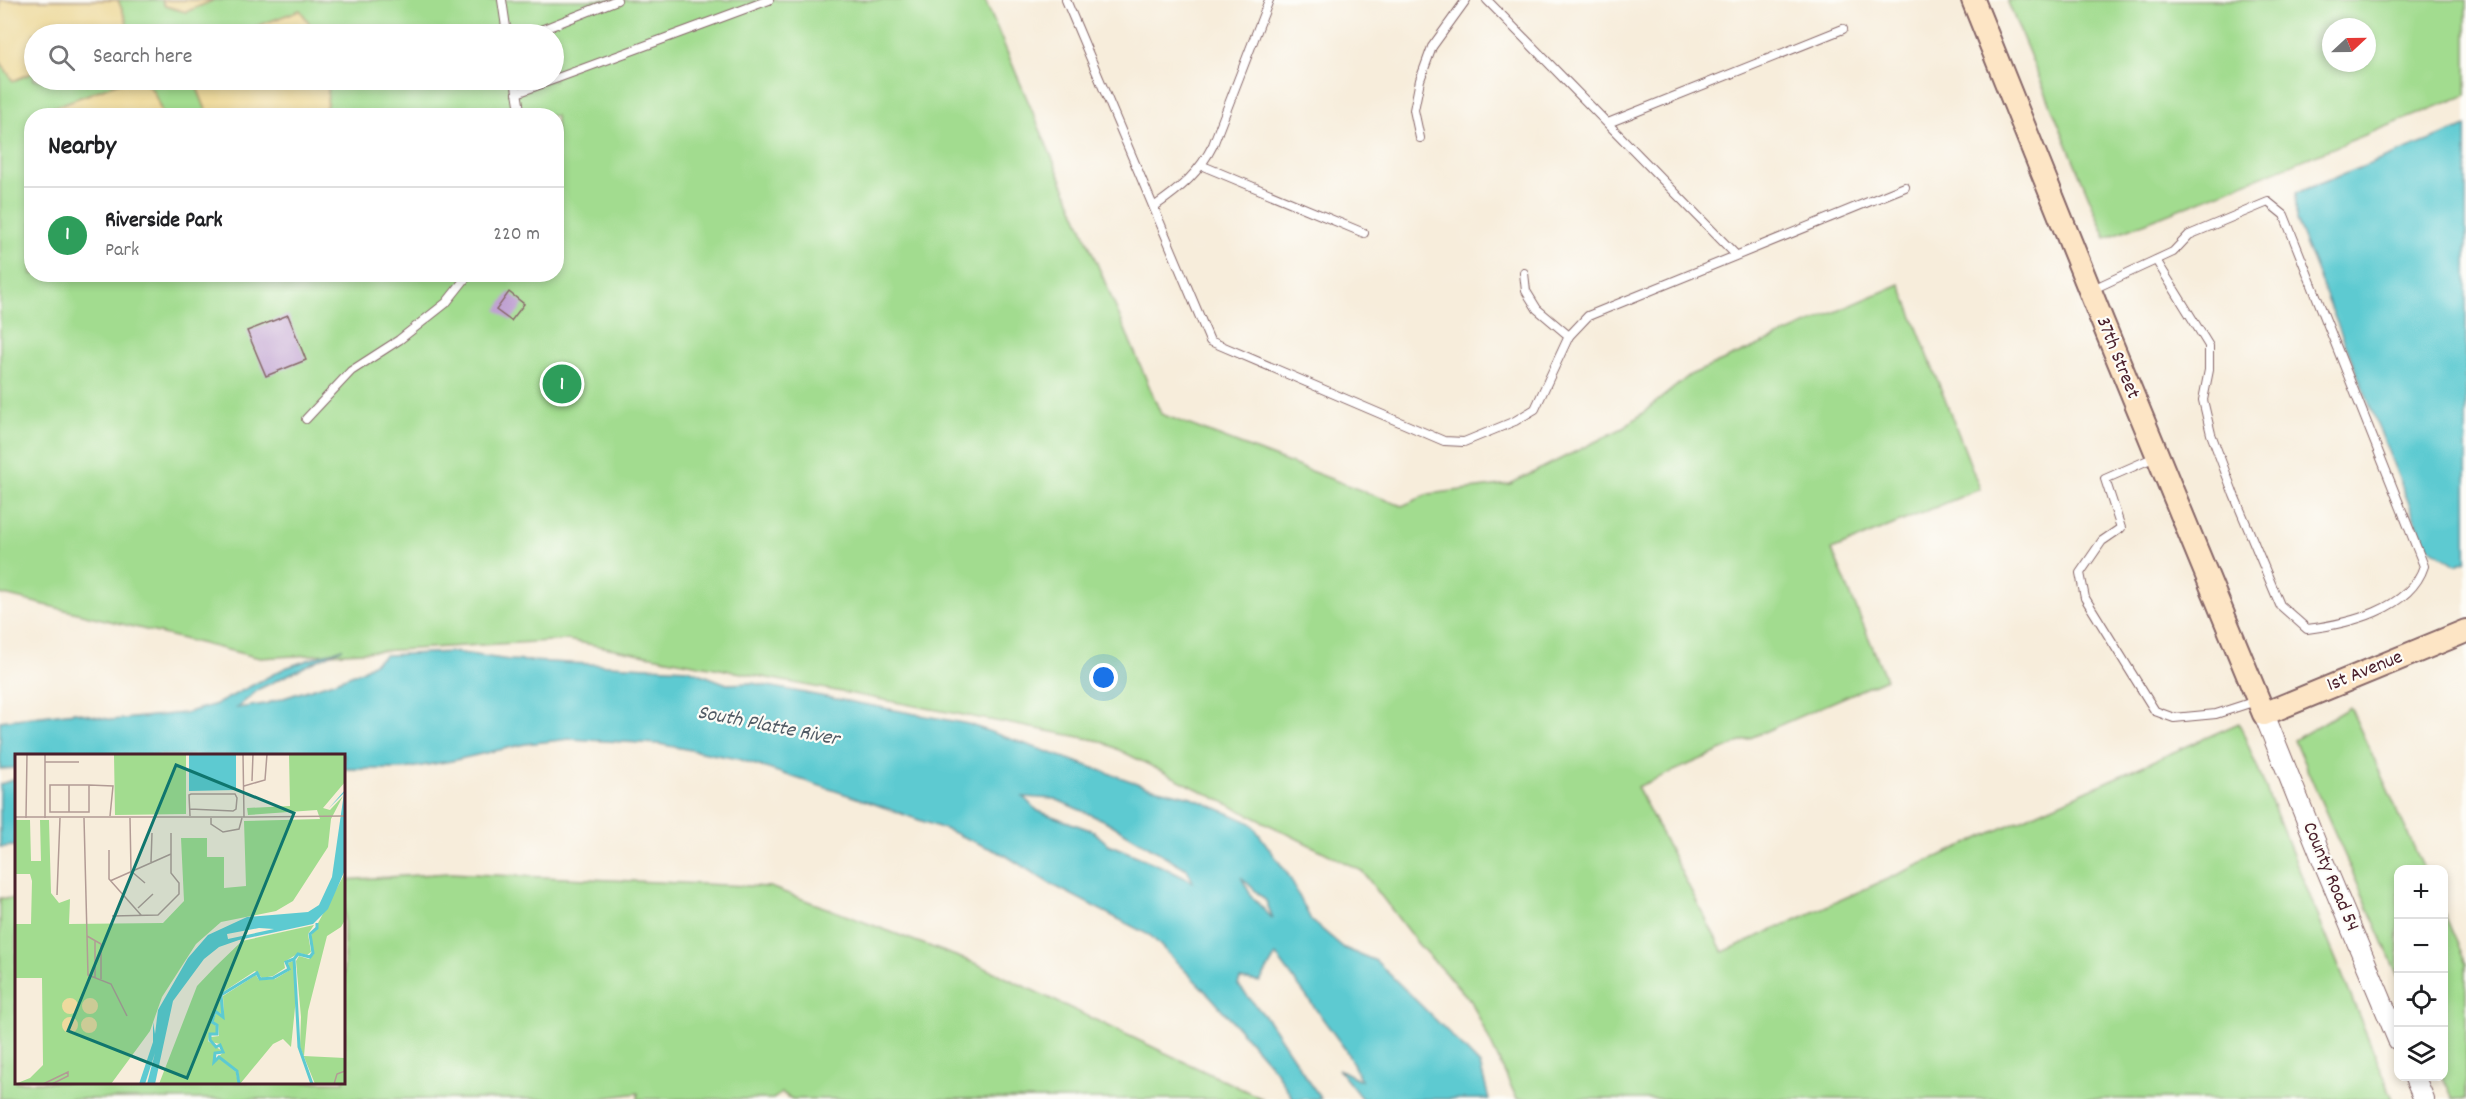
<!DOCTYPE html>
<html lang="en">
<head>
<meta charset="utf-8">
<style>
  :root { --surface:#fff; --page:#f2f2f2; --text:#202124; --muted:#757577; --line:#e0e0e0; --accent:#2563eb }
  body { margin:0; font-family:Dekko,sans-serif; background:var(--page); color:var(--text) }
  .controls { position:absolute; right:18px; bottom:18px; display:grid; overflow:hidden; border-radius:12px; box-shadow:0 3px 9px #0003 }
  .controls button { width:54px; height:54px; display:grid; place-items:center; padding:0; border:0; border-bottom:2px solid var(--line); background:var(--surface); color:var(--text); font:30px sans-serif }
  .compass { position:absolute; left:2322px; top:18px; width:54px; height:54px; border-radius:50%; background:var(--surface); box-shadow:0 3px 9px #0003; rotate:68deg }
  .you { position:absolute; left:1104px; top:678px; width:21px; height:21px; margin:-15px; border:4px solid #fff; border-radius:50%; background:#1a73e8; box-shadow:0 0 0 9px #1a73e833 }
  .badge { display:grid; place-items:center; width:39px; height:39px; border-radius:50%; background:var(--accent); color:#fff; font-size:20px; font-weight:700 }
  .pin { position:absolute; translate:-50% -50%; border:3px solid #fff; box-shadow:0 2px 6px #0006 }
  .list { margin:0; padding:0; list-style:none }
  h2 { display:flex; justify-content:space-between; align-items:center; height:78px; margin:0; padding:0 24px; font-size:26px }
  h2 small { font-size:20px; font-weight:400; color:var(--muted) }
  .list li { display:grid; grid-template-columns:39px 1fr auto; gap:18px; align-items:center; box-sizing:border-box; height:96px; padding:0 24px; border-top:2px solid var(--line) }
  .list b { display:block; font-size:22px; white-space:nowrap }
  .list p { margin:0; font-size:20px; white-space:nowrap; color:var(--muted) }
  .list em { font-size:20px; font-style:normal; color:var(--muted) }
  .icon { flex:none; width:33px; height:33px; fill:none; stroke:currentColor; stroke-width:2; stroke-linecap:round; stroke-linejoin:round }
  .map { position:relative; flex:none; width:2466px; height:1099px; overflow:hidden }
  .search { position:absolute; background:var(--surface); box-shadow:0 3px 9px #0003; left:24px; top:24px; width:540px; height:66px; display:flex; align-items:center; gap:15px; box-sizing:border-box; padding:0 21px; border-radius:33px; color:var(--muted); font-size:22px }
  .panel { position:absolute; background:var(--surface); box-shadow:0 3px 9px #0003; left:24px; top:108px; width:540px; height:174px; border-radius:24px }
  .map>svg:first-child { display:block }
  .green { fill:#a2dc8f; stroke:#767e5d; stroke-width:1.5; fill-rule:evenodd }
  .sand { fill:#eeda9e; stroke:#9c7c64; stroke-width:1.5 }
  .water { fill:#5dcad1; stroke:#54747e; stroke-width:1.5; fill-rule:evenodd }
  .building { fill:#c0a2d2 }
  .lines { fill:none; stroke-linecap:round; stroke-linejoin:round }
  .service-casing { stroke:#876769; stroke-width:10 }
  .tertiary-casing { stroke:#876769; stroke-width:22 }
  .secondary-casing { stroke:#876769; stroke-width:26 }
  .service { stroke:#fff; stroke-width:8 }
  .tertiary { stroke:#fff; stroke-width:20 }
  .secondary { stroke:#fde5c5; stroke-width:22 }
  .labels { text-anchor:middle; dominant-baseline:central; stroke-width:4.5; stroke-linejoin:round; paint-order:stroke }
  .street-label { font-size:20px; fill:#4a1f2b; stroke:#fdfcf7 }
  .water-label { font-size:21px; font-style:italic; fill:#515b65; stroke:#fdfcf7 }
  .inset-river { fill:none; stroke:#5dcad1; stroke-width:3 }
  .inset-road { fill:none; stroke:#b29b95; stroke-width:1.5 }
  .view { fill:#0f766e; fill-opacity:0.15; stroke:#0f766e; stroke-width:3 }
  .inset-edge { fill:none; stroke:#4a1f2b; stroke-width:3 }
</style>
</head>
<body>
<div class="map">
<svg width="2466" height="1099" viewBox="0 0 2466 1099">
  <rect width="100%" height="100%" fill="#fdfcf7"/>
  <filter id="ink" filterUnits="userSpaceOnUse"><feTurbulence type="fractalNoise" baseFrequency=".0167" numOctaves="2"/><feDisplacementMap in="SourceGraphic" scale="12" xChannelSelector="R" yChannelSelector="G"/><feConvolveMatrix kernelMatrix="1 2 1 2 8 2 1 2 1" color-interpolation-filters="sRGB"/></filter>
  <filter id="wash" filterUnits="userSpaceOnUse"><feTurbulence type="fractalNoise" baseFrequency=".008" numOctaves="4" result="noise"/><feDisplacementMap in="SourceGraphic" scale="24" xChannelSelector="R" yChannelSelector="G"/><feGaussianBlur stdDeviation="1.35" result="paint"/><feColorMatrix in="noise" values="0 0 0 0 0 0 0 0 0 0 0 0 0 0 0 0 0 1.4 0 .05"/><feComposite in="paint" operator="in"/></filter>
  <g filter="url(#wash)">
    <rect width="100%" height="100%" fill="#f7eddb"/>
    <g class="green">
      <path d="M0,0h985l176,414 241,92 27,-12 81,-10 115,-57 65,-52 210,-91 80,205 -148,61 54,129 -249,108 86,165 516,-229 154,376h-876l-46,-98 -53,-57 -56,-73 -261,-130 -534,-101 -307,18 -260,-64zM34,34h520v46h-520zM32,116h524v158h-524z"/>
      <path d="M2007,0h459v95l-360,143zM2331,27h36v36h-36z"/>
      <path d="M2350,707l74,162 -26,1v106l-104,-236z"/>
      <path d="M449,873l321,14 207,77 286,135h-471l-10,-6 -9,6h-135v-6l-43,6h-595v-201l16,1v183h328v-202z"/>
      <path d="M2444,913l22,50v136h-13l-10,-22z"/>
    </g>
    <g class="sand">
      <path d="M0,0h118l9,22 -5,12h-88v38l-21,9 -13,-20z"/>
      <path d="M162,0h52l-28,12 -21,-6z"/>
      <path d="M300,10l17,24h-81z"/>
      <path d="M126,80c29,0 27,12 37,35h-130z"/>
      <path d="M194,80h135l-2,24 -4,11h-115z"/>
    </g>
    <g class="water">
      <path d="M2466,126v435l-10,4 -31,-21 -129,-324v-27z"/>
      <path d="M343,648l-84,41 -22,19 28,-4 68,-22 29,-11 24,-16 68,-3 55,8 179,9 39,15 25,-1 216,41 177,62 46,11 60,26 38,53 22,44 33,28 32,13 70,69 34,35 9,34h-127l-24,-30 23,11 -16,-31 -69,-94 -16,27 -20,-3 -2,6 31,36 52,78h-28l-18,-29 -64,-73 -60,-61 -102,-53 -44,-28 -58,-25 -81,-29 -128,-42 -79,-15 -89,-5 -45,5 -74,17 -47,8h-60v-13h-328v12l-16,1v-48l75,-9 37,8 73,-7 32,-9 68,-36zM1023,797l32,2 52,23 80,47 6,13 -30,-15 -55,-23 -15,-13 -55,-20zM1241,877l25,24 7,18 -21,-22z"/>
      <path d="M16,779v67l-16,1v-63z"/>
    </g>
    <g id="blocks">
      <g class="building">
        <path d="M167,26l3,8h-25z"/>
        <path d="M509,292l15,12 -13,17 -15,-11z"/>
        <path d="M288,315l18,45 -40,16 -19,-45z"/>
      </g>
    </g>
  </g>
  <g filter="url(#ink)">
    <use href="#blocks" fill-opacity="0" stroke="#876769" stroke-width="1.5"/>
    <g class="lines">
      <g class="service-casing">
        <g id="service">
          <path d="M502,0l5,34"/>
          <path d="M1066,0l144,341 234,100 20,1 51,-21 20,-12 34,-73 19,-20 317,-129"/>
          <path d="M1487,0l248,254"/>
          <path d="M531,34l86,-34"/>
          <path d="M515,80l6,36"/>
          <path d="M517,93l252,-93"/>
          <path d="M1608,123l235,-94"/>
          <path d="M1420,138l-6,-28 6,-30 12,-33 34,-47"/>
          <path d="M1203,166l161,67"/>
          <path d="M1155,206c26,-18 44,-33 58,-61l56,-145"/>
          <path d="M1524,273l2,18 11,18 32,27"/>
          <path d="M2091,290l82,-38 16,-17 79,-33 16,13 140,351c-14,44 -77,58 -117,63l-27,-24 -46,-110 -23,-61 -8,-34 6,-30v-24l-53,-86"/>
          <path d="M306,419l45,-48 48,-31 47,-37 23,-29"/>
          <path d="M2155,457l-50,22 16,49 -19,13 -22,32 5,25 70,113 19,7 42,-4 40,-13"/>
        </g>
      </g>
      <g class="tertiary-casing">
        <g id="tertiary">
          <path d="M2264,714l57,142 77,184"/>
          <path d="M2414,1076l10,23"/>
        </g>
      </g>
      <g class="secondary-casing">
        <path id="secondary" d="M1973,0l130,323 161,391 202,-83"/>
      </g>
      <use href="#service" class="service"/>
      <use href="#tertiary" class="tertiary"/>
      <use href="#secondary" class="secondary"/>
    </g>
  </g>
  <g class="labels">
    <g class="street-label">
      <text transform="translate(2117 358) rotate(68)">37th Street</text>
      <text transform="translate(2365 672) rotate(-22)">1st Avenue</text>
      <text transform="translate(2330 877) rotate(67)">County Road 54</text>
    </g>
    <g class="water-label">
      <text transform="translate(768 727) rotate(11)">South Platte River</text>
    </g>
  </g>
  <g transform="translate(15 754)">
    <rect width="330" height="330" fill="#f7eddb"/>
    <path d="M99,0h72v60l-71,1zM274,0h56v28l-22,26 7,2 13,-14 -12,23 -3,28 -35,54 -17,10 -55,11 -25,22 -34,53 -12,34 -39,53h-96l15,-6 13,-13 -1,-87h-27v-54h16l1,-43 -2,-7h-15v-54h15l1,41h10l-1,-41h9l2,73 8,10 11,-4 -1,25 94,-1 21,-22 -3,-63h26v19h17v31l22,-2 -2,-65 76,-2 -3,-9 -69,5 -1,-7 43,-2zM330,119v47l-4,7 -14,9 -19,75 -4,45 41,2v26h-30l-15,-37 1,-30 -5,-56 3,-5 10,3 5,-5 -3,-18zM299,171l-6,9 3,18 -4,3 -8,-2 -15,9 1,6 -12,8 -11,2 -7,-7 -35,23 2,20 -8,-4 -3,12 5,4v7h-6l-2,8 14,10 -8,2v10l5,-5 17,14 2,12h-79l38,-98 18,-19 27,-26zM278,207l3,37 -5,49 -8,-8 -10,5 -33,40 -2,-13 -18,-14 -5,2 9,-7 -4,-8 -9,-2v-5l8,-1 -1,-11 -5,-4 3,-8 8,5 -1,-22 33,-21 3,5 16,-1 15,-9 -2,-7z" fill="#a2dc8f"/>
    <path d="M67 252a8 8 0 1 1 16 0a8 8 0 1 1-16 0ZM47 252a8 8 0 1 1 16 0a8 8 0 1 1-16 0ZM66 271a8 8 0 1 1 16 0a8 8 0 1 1-16 0ZM47 271a8 8 0 1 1 16 0a8 8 0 1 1-16 0Z" fill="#eeda9e"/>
    <path d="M174,0h47v36l-47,1zM330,36v80l-17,39 -15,15 -74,16 -20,7 -15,12 -31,42 -18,83h-8l8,-31 -10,31h-6l14,-42v-20l2,12 3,-24 30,-52 20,-23 39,-18 61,-5 11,-7 13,-28 12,-84 -15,15zM244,174l15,1 -46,10 -1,-5z" fill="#5dcad1" fill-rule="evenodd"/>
    <path class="inset-river" d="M224,330l-2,-13 -18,-14 -5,5 1,-9 8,-1 -3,-7 -4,2 -6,-7v-6h7v-9l-5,-3 3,-11 8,6 -2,-22 36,-22 3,6 13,-1 16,-9 -3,-7 8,-3M297,330l-13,-37 -5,-88 4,-5 12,3 3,-4 -3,-19 7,-6v-5"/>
    <path class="inset-road" d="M30,8h34M237,27l1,-27M74,31v27h-39v-27h39l24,1 -3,30M229,32l21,-6 2,-26M175,55l43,2 3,-2 1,-11 -2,-4h-44l-2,1 1,21M54,58v-27M0,63h229l-1,-63M229,63l101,-1M11,64l1,-64M30,64v-64M69,64l4,157 23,9 16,32M115,64l1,53 14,12M196,64v6l12,8 16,-3 3,-11M94,96v29l32,36M136,108l1,-29M95,127l61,-27M42,141l3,-77M123,154l15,-14M97,162l46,-1 21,-21v-11l-8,-10v-40M72,182l14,8v35M80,224v-38M28,330l25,-12v4l-16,8M319,330l3,-10 8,-3"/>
    <path class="view" d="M161,11l118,48 -107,265 -119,-47z"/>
    <rect width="330" height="330" class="inset-edge"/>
  </g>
</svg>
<div class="controls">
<button>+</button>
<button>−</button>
<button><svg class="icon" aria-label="locate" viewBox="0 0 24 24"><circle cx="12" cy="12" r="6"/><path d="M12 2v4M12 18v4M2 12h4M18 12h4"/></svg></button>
<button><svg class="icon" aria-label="layers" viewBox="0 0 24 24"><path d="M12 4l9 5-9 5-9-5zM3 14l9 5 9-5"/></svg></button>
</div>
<svg class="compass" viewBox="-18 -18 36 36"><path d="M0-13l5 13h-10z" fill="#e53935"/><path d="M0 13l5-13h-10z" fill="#757577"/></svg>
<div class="you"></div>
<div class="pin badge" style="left:562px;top:384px;background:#2e9e5b">1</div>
<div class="search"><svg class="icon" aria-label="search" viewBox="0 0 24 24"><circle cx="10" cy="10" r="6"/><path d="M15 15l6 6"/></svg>Search here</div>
<section class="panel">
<h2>Nearby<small></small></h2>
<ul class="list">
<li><span class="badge" style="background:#2e9e5b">1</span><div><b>Riverside Park</b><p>Park</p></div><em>220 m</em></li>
</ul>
</section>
</div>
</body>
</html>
